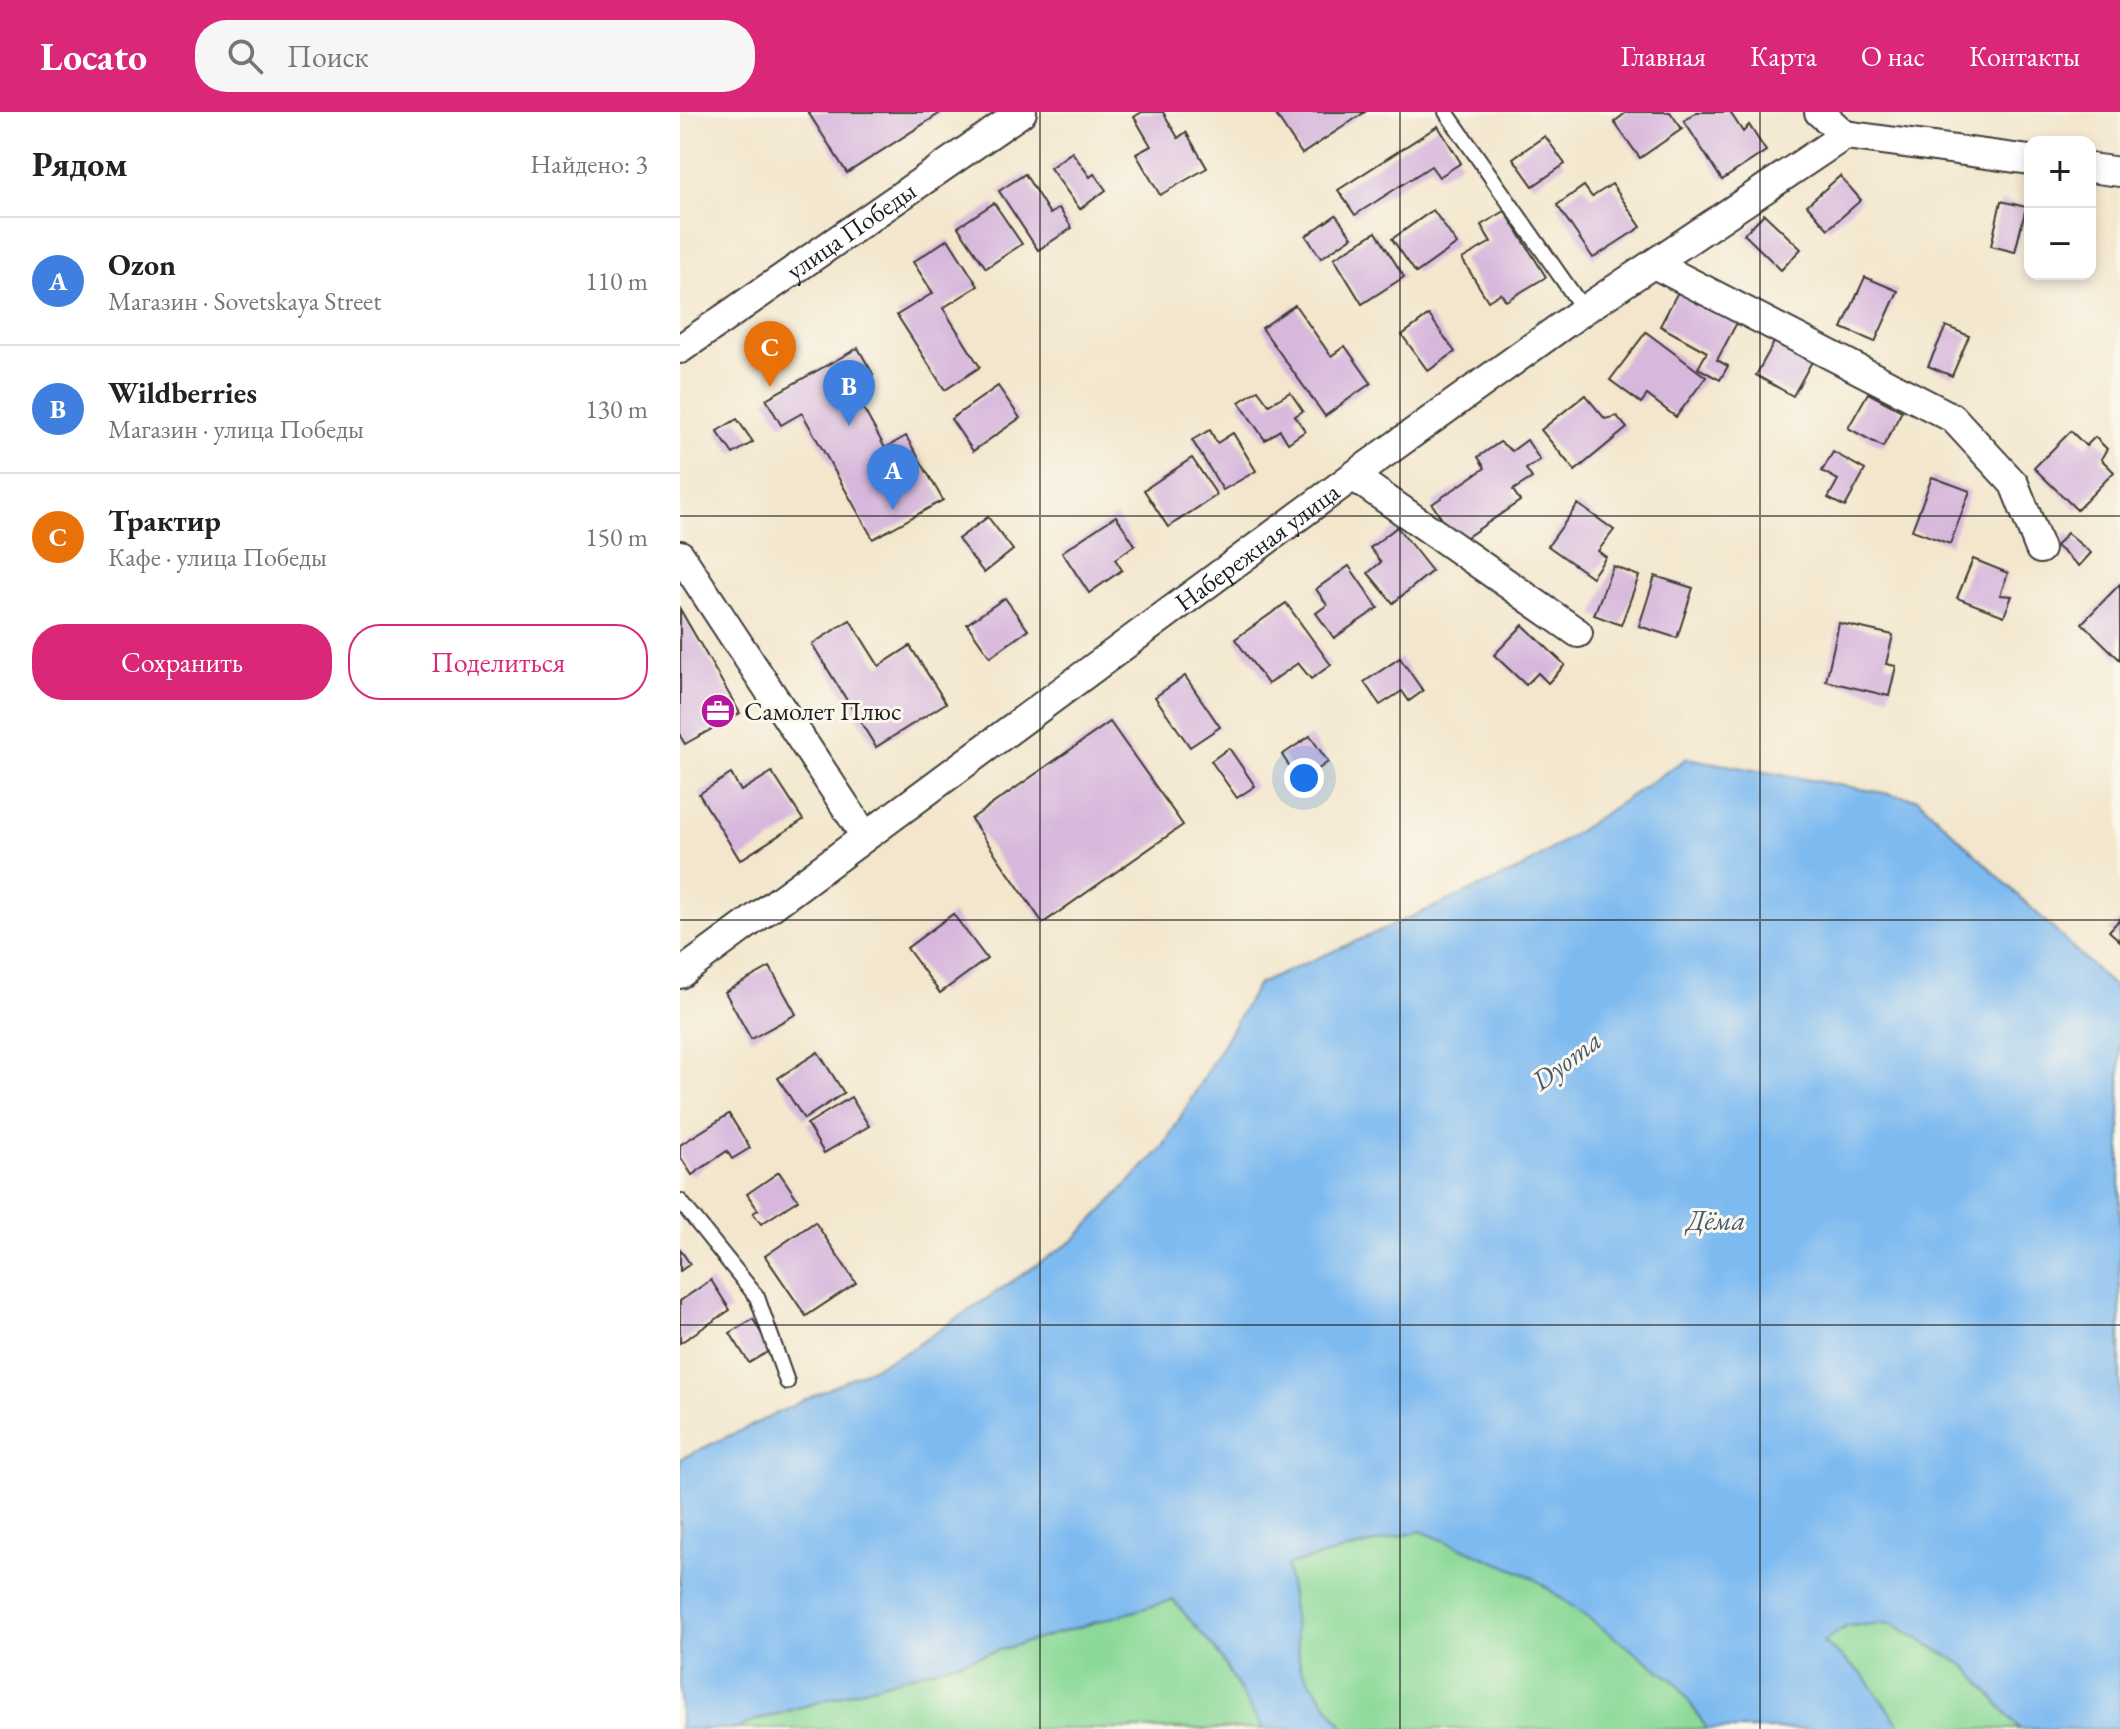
<!DOCTYPE html>
<html lang="ru">
<head>
<meta charset="utf-8">
<style>
  :root { --surface:#fff; --page:#f6f6f6; --text:#222; --muted:#767676; --line:#e0e0e0; --accent:#db2777 }
  body { margin:0; font-family:"EB Garamond",serif; background:var(--page); color:var(--text) }
  .controls { position:absolute; right:24px; top:24px; display:grid; overflow:hidden; border-radius:16px; box-shadow:0 4px 12px #0003 }
  .controls button { width:72px; height:72px; display:grid; place-items:center; padding:0; border:0; border-bottom:2px solid var(--line); background:var(--surface); color:var(--text); font:40px sans-serif }
  .you { position:absolute; left:624px; top:666px; width:28px; height:28px; margin:-20px; border:6px solid #fff; border-radius:50%; background:#1a73e8; box-shadow:0 0 0 12px #1a73e833 }
  .badge { display:grid; place-items:center; width:52px; height:52px; border-radius:50%; background:var(--accent); color:#fff; font-size:26px; font-weight:700 }
  .pin { position:absolute; translate:-50% -66px; filter:drop-shadow(0 2px 4px #0008) }
  .pin::after { content:''; position:absolute; top:42px; width:28px; height:24px; background:inherit; clip-path:polygon(0 0,100% 0,50% 100%) }
  .list { margin:0; padding:0; list-style:none }
  h2 { display:flex; justify-content:space-between; align-items:center; height:104px; margin:0; padding:0 32px; font-size:34px }
  h2 small { font-size:26px; font-weight:400; color:var(--muted) }
  .list li { display:grid; grid-template-columns:52px 1fr auto; gap:24px; align-items:center; box-sizing:border-box; height:128px; padding:0 32px; border-top:2px solid var(--line) }
  .list b { display:block; font-size:30px; white-space:nowrap }
  .list p { margin:0; font-size:26px; white-space:nowrap; color:var(--muted) }
  .list em { font-size:26px; font-style:normal; color:var(--muted) }
  .actions { display:flex; gap:16px; padding:24px 32px }
  .actions a { flex:1; padding:18px 0; border:2px solid var(--accent); border-radius:32px; text-align:center; font-size:28px; color:var(--accent) }
  .actions .main { background:var(--accent); color:#fff }
  .icon { flex:none; width:44px; height:44px; fill:none; stroke:currentColor; stroke-width:2; stroke-linecap:round; stroke-linejoin:round }
  .map { position:relative; flex:none; width:1440px; height:1617px; overflow:hidden }
  header { display:flex; align-items:center; gap:48px; box-sizing:border-box; height:112px; padding:0 40px; background:var(--accent); color:#fff }
  header strong { font-size:38px }
  nav { display:flex; gap:44px; margin-inline-start:auto; font-size:28px }
  .search { width:560px; height:72px; background:var(--page); display:flex; align-items:center; gap:20px; box-sizing:border-box; padding:0 28px; border-radius:32px; color:var(--muted); font-size:30px }
  main { display:flex }
  aside { flex:1; background:var(--surface) }
  .map>svg:first-child { display:block }
  .green { fill:#8bd998; stroke:#547a5a; stroke-width:2 }
  .water { fill:#7dbaf0; stroke:#4c6b86; stroke-width:2 }
  .building { fill:#d7b7dc }
  .lines { fill:none; stroke-linecap:round; stroke-linejoin:round }
  .lane-casing { stroke:#3c3a36; stroke-width:18 }
  .street-casing { stroke:#3c3a36; stroke-width:32 }
  .lane { stroke:#fff; stroke-width:14 }
  .street { stroke:#fff; stroke-width:28 }
  .grid { fill:none; stroke:#1c1c1c; stroke-width:2; stroke-opacity:0.55 }
  .labels { text-anchor:middle; dominant-baseline:central; stroke-width:6; stroke-linejoin:round; paint-order:stroke }
  .street-label { font-size:26px; fill:#1c1c1c; stroke:#fbf7ec }
  .poi-label { font-size:26px; fill:#1c1c1c; stroke:#fbf7ec; text-anchor:start }
  .water-label { font-size:28px; font-style:italic; fill:#435b71; stroke:#fbf7ec }
</style>
</head>
<body>
<header>
<strong>Locato</strong>
<div class="search"><svg class="icon" aria-label="search" viewBox="0 0 24 24"><circle cx="10" cy="10" r="6"/><path d="M15 15l6 6"/></svg>Поиск</div>
<nav><a>Главная</a><a>Карта</a><a>О нас</a><a>Контакты</a></nav>
</header>
<main>
<aside>
<h2>Рядом<small>Найдено: 3</small></h2>
<ul class="list">
<li><span class="badge" style="background:#3f7fe0">A</span><div><b>Ozon</b><p>Магазин · Sovetskaya Street</p></div><em>110 m</em></li>
<li><span class="badge" style="background:#3f7fe0">B</span><div><b>Wildberries</b><p>Магазин · улица Победы</p></div><em>130 m</em></li>
<li><span class="badge" style="background:#e8710a">C</span><div><b>Трактир</b><p>Кафе · улица Победы</p></div><em>150 m</em></li>
</ul>
<div class="actions"><a class="main">Сохранить</a><a>Поделиться</a></div>
</aside>
<div class="map">
<svg width="1440" height="1617" viewBox="0 0 1440 1617">
  <rect width="100%" height="100%" fill="#fbf7ec"/>
  <filter id="ink" filterUnits="userSpaceOnUse"><feTurbulence type="fractalNoise" baseFrequency=".0125" numOctaves="2"/><feDisplacementMap in="SourceGraphic" scale="16" xChannelSelector="R" yChannelSelector="G"/><feConvolveMatrix kernelMatrix="1 2 1 2 8 2 1 2 1" color-interpolation-filters="sRGB"/></filter>
  <filter id="wash" filterUnits="userSpaceOnUse"><feTurbulence type="fractalNoise" baseFrequency=".006" numOctaves="4" result="noise"/><feDisplacementMap in="SourceGraphic" scale="32" xChannelSelector="R" yChannelSelector="G"/><feGaussianBlur stdDeviation="1.8" result="paint"/><feColorMatrix in="noise" values="0 0 0 0 0 0 0 0 0 0 0 0 0 0 0 0 0 1.4 0 .05"/><feComposite in="paint" operator="in"/></filter>
  <g filter="url(#wash)">
    <rect width="100%" height="100%" fill="#f3e6cc"/>
    <g class="green">
      <path d="M741,1419l111,45 145,107 30,46h-362l-45,-62 -13,-102z"/>
      <path d="M493,1488l43,50 47,79h-526l16,-8z"/>
      <path d="M1210,1511l77,44 53,62h-118l-38,-53 -41,-34 24,-16z"/>
    </g>
    <path class="water" d="M1007,646l231,41 202,194v736h-100l-53,-62 -76,-44 -44,3 -24,16 41,34 38,53h-195l-30,-46 -145,-106 -111,-46 -134,34 13,102 45,62h-82l-47,-79 -43,-50 -420,121 -16,8h-57v-270l228,-108 166,-111 89,-93 95,-163 265,-116z"/>
    <g id="blocks">
      <g class="building">
        <path d="M128,0h134l-95,61z"/>
        <path d="M462,0h21l15,26 8,-6 21,36 -47,27 -24,-41 15,-8 -17,-29z"/>
        <path d="M594,0h91l-63,42z"/>
        <path d="M947,0h43l12,17 -42,29 -26,-36z"/>
        <path d="M1017,0h33l13,20 6,-7 17,26 -44,29 -38,-59z"/>
        <path d="M758,14l23,37 -22,14 -8,-11 -76,49 -17,-25z"/>
        <path d="M865,24l20,28 -32,22 -20,-28z"/>
        <path d="M392,40l18,25 4,-3 12,16 -26,19 -30,-41z"/>
        <path d="M345,62l25,40 9,-6 13,20 -34,22 -39,-59z"/>
        <path d="M1160,64l21,24 -33,29 -21,-24z"/>
        <path d="M932,72l29,43 -48,31 -36,-53 27,-19 8,11z"/>
        <path d="M1321,89l25,6 -11,45 -24,-6z"/>
        <path d="M314,91l28,41 -36,24 -28,-41z"/>
        <path d="M753,98l24,34 -41,29 -24,-34z"/>
        <path d="M825,99l41,66 -40,24 -5,-8 -13,8 -26,-42 29,-17 -10,-17z"/>
        <path d="M1084,102l37,35 -20,21 -37,-36z"/>
        <path d="M656,103l16,22 -31,21 -15,-22z"/>
        <path d="M696,120l28,45 -42,27 -28,-46z"/>
        <path d="M268,127l30,47 -35,22 37,59 -35,23 -48,-75 36,-22 -20,-31z"/>
        <path d="M1185,165l33,14 -23,51 -33,-14z"/>
        <path d="M1001,174l59,31 -23,43 11,6 -8,14 -22,-12 9,-16 -47,-26z"/>
        <path d="M615,193l36,51 14,-10 26,37 -46,33 -63,-88z"/>
        <path d="M749,203l26,37 -27,19 -26,-36z"/>
        <path d="M1266,214l23,10 -17,40 -24,-10z"/>
        <path d="M966,220l60,45 -30,40 -29,-22 -6,8 -31,-23z"/>
        <path d="M1097,225l37,21 -21,38 -37,-21z"/>
        <path d="M178,236l15,26 -22,12 34,62 21,-12 37,64 -70,39 -71,-126 -21,12 -15,-26z"/>
        <path d="M318,274l22,32 -47,33 -22,-32z"/>
        <path d="M578,278l11,15 21,-13 13,19 -8,5 10,15 -17,12 -8,-13 -15,10 -26,-38z"/>
        <path d="M1188,281l34,18 -19,36 -35,-19z"/>
        <path d="M905,283l20,24 12,-3 10,12 -52,43 -34,-41z"/>
        <path d="M57,307l16,23 -20,12 -16,-23z"/>
        <path d="M530,318l7,13 16,-10 23,38 -33,19 -31,-50z"/>
        <path d="M1391,319l15,15 9,-9 12,12 -6,10 13,13 -37,38 -43,-42z"/>
        <path d="M847,328l13,20 -14,9 6,9 -19,12 7,11 -62,42 -26,-39 53,-36 -7,-11 22,-15 12,9z"/>
        <path d="M1153,340l32,18 -20,37 -17,-9 10,-18 -16,-9z"/>
        <path d="M512,346l25,37 -49,32 -24,-37z"/>
        <path d="M1252,365l38,14 -20,53 -38,-14z"/>
        <path d="M898,392l36,26 -16,21 8,6 -14,20 -44,-31z"/>
        <path d="M436,404l19,29 -20,14 7,11 -33,23 -27,-41z"/>
        <path d="M308,405l25,33 -29,23 -26,-34z"/>
        <path d="M717,415l35,44 -39,32 -25,-30 13,-11 -11,-14z"/>
        <path d="M1387,421l24,20 -12,13 -23,-20z"/>
        <path d="M1293,447l35,14 -8,22 12,1 -8,20 -47,-18z"/>
        <path d="M669,454l29,42 -44,30 -18,-25 11,-8 -11,-16z"/>
        <path d="M933,454l26,10 -18,49 -27,-10z"/>
        <path d="M975,464l38,12 -16,50 -38,-12z"/>
        <path d="M1440,472v76l-38,-37z"/>
        <path d="M325,486l23,32 -38,27 -23,-33z"/>
        <path d="M606,491l45,62 -20,14 -13,-16 -30,21 -33,-45z"/>
        <path d="M0,497l60,104 -55,31 -5,-8z"/>
        <path d="M170,508l29,46 31,-20 36,57 -70,44 -64,-103z"/>
        <path d="M1159,511l54,12 -7,29 10,2 -7,30 -63,-15z"/>
        <path d="M843,513l42,40 -17,18 -10,-10 -12,12 -32,-30z"/>
        <path d="M720,546l23,33 -14,10 -7,-10 -22,14 -16,-23z"/>
        <path d="M505,564l35,51 -30,20 -35,-50z"/>
        <path d="M430,610l73,103 -140,98 -72,-104z"/>
        <path d="M630,624l18,26 -28,20 -18,-27z"/>
        <path d="M549,636l26,38 -18,12 -26,-37z"/>
        <path d="M92,660l31,48 -63,40 -41,-66 32,-20 10,17z"/>
        <path d="M273,802l34,45 -47,34 -33,-45z"/>
        <path d="M1440,807v22l-11,-10z"/>
        <path d="M90,855l26,47 -45,25 -26,-47z"/>
        <path d="M138,940l26,41 -40,26 -26,-41z"/>
        <path d="M171,985l18,29 -45,27 -17,-29z"/>
        <path d="M49,1002l21,34 -18,11 -5,-8 -35,24 -12,-19v-11z"/>
        <path d="M99,1060l19,28 -37,24 -8,-11 5,-3 -11,-16z"/>
        <path d="M135,1110l41,61 -50,33 -41,-60z"/>
        <path d="M0,1137l10,15 -10,7z"/>
        <path d="M31,1168l19,30 -50,33v-42z"/>
        <path d="M73,1207l18,31 -22,13 -19,-30z"/>
      </g>
    </g>
  </g>
  <g filter="url(#ink)">
    <use href="#blocks" fill-opacity="0" stroke="#3c3a36" stroke-width="2"/>
    <g class="lines">
      <g class="lane-casing">
        <g id="lane">
          <path d="M766,0l138,198"/>
          <path d="M0,1089l77,96 30,85"/>
        </g>
      </g>
      <g class="street-casing">
        <g id="street">
          <path d="M1139,0l26,23 185,25"/>
          <path d="M1410,56l30,4"/>
          <path d="M974,152l299,154 61,66 26,65"/>
          <path id="s1" d="M0,237l342,-237"/>
          <path d="M673,364l225,157"/>
          <path d="M0,443l185,281"/>
          <path id="s2" d="M0,862l673,-498 231,-166 261,-175"/>
        </g>
      </g>
      <use href="#lane" class="lane"/>
      <use href="#street" class="street"/>
    </g>
  </g>
  <path class="grid" d="M360,0v1617M720,0v1617M1080,0v1617M0,404h1440M0,808h1440M0,1213h1440"/>
  <defs>
    <g id="office-disc" transform="scale(1.8)"><circle r="9.5" fill="#b5179e" stroke="#fbf7ec"/><path d="M-6-3h4V-5.5h4V-3h4V5H-6ZM-1-4.5V-3h2v-1.5ZM-6 0V1H6V0Z" fill="#fff"/></g>
  </defs>
  <g fill-rule="evenodd">
    <use href="#office-disc" x="38" y="599"/>
  </g>
  <g class="labels">
    <g class="street-label">
      <text stroke="none"><textPath href="#s1" startOffset="208">улица Победы</textPath></text>
      <text stroke="none"><textPath href="#s2" startOffset="718">Набережная улица</textPath></text>
    </g>
    <g class="poi-label">
      <text x="64" y="599">Самолет Плюс</text>
    </g>
    <g class="water-label">
      <text transform="translate(886 948) rotate(-37)">Dyoma</text>
      <text x="1036" y="1108">Дёма</text>
    </g>
  </g>
</svg>
<div class="controls">
<button>+</button>
<button>−</button>
</div>
<div class="you"></div>
<div class="pin badge" style="left:213px;top:398px;background:#3f7fe0">A</div>
<div class="pin badge" style="left:169px;top:314px;background:#3f7fe0">B</div>
<div class="pin badge" style="left:90px;top:275px;background:#e8710a">C</div>
</div>
</main>
</body>
</html>
